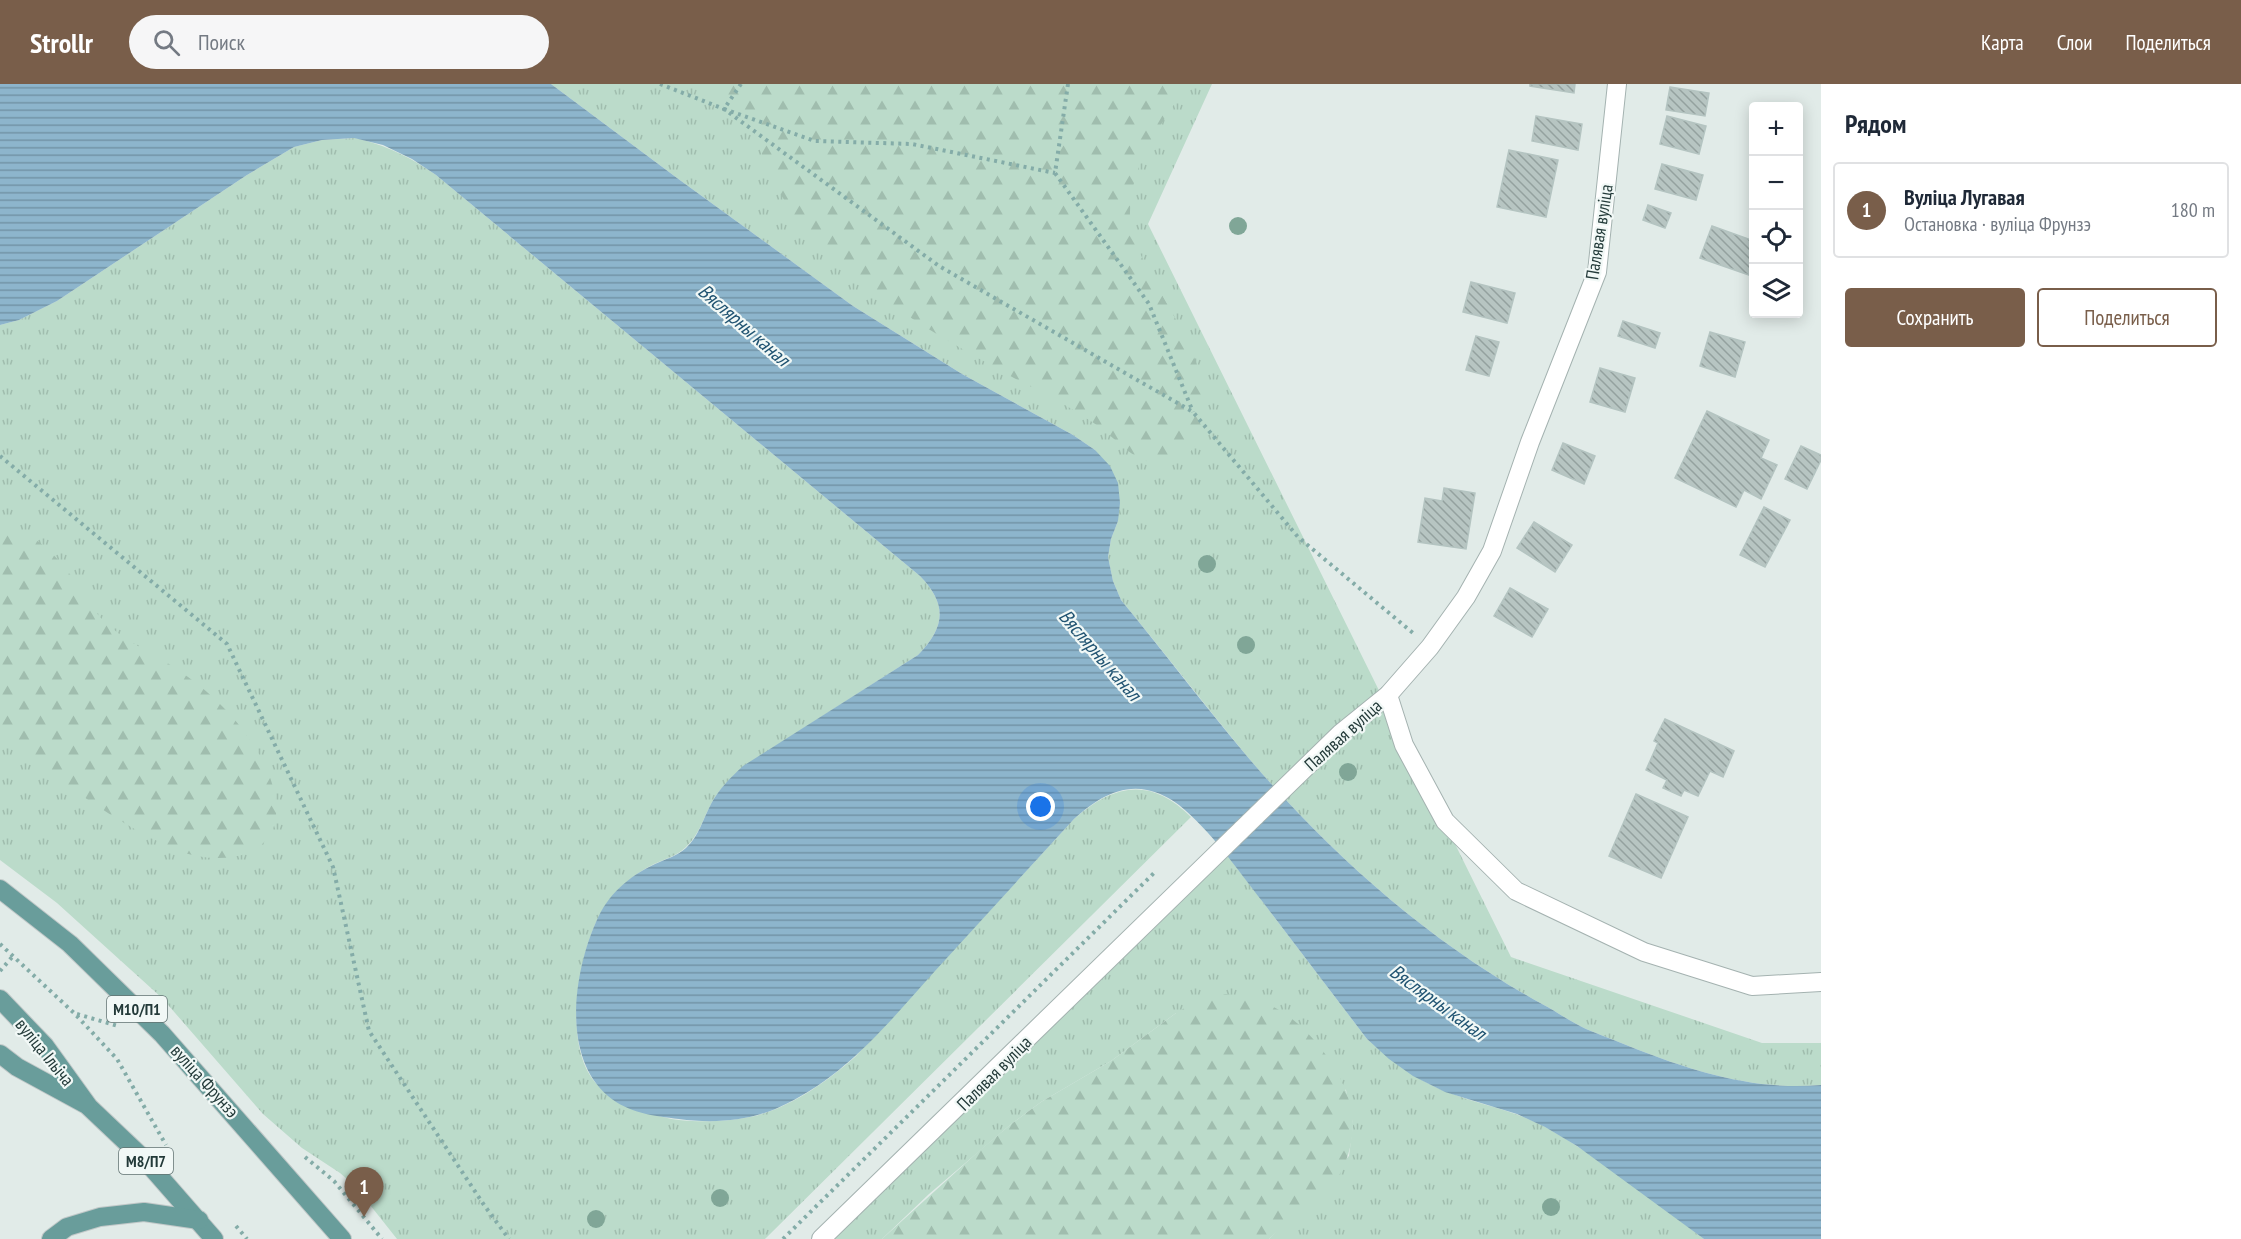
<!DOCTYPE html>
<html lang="ru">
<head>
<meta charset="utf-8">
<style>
  :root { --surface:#fff; --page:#f6f6f7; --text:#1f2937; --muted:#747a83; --line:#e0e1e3; --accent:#795e4a }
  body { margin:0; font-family:"PT Sans Narrow",sans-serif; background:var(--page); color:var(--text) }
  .controls { position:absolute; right:18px; top:18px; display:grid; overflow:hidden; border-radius:6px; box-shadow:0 3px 15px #0003 }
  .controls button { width:54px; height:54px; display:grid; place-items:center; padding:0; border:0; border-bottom:2px solid var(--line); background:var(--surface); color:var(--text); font:30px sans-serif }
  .you { position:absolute; left:1041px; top:723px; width:21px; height:21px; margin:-15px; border:4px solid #fff; border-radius:50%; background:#1a73e8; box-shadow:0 0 0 9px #1a73e833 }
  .badge { display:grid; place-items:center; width:39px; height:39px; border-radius:50%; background:var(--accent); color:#fff; font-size:20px; font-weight:700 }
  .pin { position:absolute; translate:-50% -50px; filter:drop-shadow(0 2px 3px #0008) }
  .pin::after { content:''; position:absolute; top:32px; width:21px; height:18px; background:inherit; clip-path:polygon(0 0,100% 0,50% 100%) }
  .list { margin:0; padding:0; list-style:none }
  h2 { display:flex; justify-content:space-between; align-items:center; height:78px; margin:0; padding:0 24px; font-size:26px }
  h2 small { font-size:20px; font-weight:400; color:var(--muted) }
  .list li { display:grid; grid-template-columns:39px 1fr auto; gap:18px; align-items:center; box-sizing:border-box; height:96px; margin:0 12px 12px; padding:0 12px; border:2px solid var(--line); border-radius:6px }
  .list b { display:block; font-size:22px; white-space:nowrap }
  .list p { margin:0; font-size:20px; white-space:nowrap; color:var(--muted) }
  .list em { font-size:20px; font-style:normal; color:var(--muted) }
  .actions { display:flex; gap:12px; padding:18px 24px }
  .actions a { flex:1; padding:14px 0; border:2px solid var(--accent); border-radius:6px; text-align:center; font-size:21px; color:var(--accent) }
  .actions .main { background:var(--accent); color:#fff }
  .icon { flex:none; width:33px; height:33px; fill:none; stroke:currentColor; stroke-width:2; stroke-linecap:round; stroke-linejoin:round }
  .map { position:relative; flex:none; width:1821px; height:1155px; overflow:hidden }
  header { display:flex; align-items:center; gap:36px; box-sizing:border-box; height:84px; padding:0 30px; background:var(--accent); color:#fff }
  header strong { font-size:28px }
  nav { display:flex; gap:33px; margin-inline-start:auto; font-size:21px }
  .search { width:420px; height:54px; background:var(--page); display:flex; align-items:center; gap:15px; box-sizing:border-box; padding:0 21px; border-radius:33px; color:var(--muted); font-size:22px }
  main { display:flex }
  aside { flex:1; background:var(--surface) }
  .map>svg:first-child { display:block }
  .grass { fill:url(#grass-tufts) }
  .forest { fill:url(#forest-firs) }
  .water { fill:url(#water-rules) }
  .building { fill:url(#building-back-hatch); stroke:#b4c4c1; stroke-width:1.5 }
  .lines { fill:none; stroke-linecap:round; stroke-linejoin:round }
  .street-casing { stroke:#a4b2b0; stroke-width:20 }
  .primary-casing { stroke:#c1c8c8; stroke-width:20 }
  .path { stroke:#84aca8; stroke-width:4; stroke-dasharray:3 4.5; stroke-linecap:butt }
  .street { stroke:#fff; stroke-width:18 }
  .primary { stroke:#699d9b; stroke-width:18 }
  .tree { fill:#80a697 }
  .labels { text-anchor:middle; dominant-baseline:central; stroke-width:4.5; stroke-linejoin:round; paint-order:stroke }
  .shield { fill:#f1f8f6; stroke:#617372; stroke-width:1.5 }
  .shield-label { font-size:16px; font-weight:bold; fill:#233a39 }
  .street-label { font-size:18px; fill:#233a39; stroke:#f1f8f6 }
  .water-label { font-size:20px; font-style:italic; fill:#215472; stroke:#f1f8f6 }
</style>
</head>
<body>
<header>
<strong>Strollr</strong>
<div class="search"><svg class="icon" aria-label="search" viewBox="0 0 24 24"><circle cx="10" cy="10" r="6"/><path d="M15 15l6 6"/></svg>Поиск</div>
<nav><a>Карта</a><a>Слои</a><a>Поделиться</a></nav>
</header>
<main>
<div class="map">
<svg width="1821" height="1155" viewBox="0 0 1821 1155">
  <defs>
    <pattern id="grass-tufts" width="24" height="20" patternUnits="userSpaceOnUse" patternTransform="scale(1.5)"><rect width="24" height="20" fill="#bbdbca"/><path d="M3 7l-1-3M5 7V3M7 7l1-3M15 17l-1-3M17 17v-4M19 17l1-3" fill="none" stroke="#a0bdae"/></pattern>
    <pattern id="forest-firs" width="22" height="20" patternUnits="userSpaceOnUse" patternTransform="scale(1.5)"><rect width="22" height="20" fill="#bbdbca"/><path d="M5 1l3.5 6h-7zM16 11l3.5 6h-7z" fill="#a0bdae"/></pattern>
    <pattern id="water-rules" width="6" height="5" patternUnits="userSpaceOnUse" patternTransform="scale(1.5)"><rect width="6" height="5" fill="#8db5cc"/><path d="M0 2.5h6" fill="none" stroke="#7394a7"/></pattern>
    <pattern id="building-back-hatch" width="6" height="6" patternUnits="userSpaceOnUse" patternTransform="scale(1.5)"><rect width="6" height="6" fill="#b7c5c2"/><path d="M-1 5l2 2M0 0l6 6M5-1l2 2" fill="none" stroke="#94a19f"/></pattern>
  </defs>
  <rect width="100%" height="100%" fill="#e1ebe8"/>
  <g class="grass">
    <path d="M551,0h661l-64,140 363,733 251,86h59v42c-63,6 -126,-13 -185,-36 -16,-7 -34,-13 -50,-20 -15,-7 -29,-17 -44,-25 -113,-62 -212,-150 -296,-249 -42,-51 -83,-104 -125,-155l-8,-19 -5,-24 3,-18 7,-18 -23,-71 -22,-15 -111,-61 -109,-68 -176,-128z"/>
    <path d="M355,54c33,8 53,18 81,37l484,401c28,29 25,51 -2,79l-175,112c-12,11 -24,22 -32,37 -8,15 -12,31 -25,43 -9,9 -21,12 -32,17 -24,12 -45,31 -57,56 -19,40 -35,130 1,165 6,5 17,9 24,12 13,7 27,17 41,20 25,7 74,5 99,-3 35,-11 65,-33 93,-57l219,-238c39,-35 77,-43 117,-2l-426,422h-368l-42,-53 -15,-13 -38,-25 -39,-34 -101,-116 -105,-95 -57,-43v-535l19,-5 38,-19 190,-126 47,-28 28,-7z"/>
    <path d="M1224,767l143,188c23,21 51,42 80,53 33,13 68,18 100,36 55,31 106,73 157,111h-435l80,-83 4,-32 -7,-34 -170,-77 -65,48 -70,41 -31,23 -81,69 -47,45h-50z"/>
  </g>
  <g class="forest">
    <path d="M699,0h487c-6,13 -15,24 -22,36 -19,28 -33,58 -34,92 -1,22 10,41 19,60 25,47 76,115 48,170 -9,18 -26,24 -44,21 -22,-5 -35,-22 -52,-35 -10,-7 -21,-14 -31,-20 -18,-11 -37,-20 -56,-30 -63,-35 -136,-75 -188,-126 -23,-22 -44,-52 -58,-81 -6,-13 -8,-27 -15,-39 -13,-22 -29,-41 -54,-48z"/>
    <path d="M0,442c38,3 65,40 85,69 6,9 11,19 19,26 18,18 39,27 60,40 33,20 65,47 86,79 16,23 34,60 23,89 -5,11 -13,19 -25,24 -21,8 -50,6 -71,-3 -64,-27 -123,-74 -177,-117z"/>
    <path d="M1226,910c18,3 37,7 53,16 35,20 75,75 74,116 -1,20 -6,36 -16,53 -16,27 -47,39 -68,60h-387l97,-88 31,-26 31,-23 70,-41 65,-48 26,-15z"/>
  </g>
  <path class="water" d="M0,0h551l126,94 176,128 109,68 111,61 22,15 15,16 8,17 2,20 -2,18 -7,18 -3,18 5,24 8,19c42,51 83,105 125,155 84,99 183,187 296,249 15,8 29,18 44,25 16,7 34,13 50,20 59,23 122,42 185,36v154h-117l-127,-93 -32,-19 -28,-13 -72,-22 -32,-16 -24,-17 -22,-20c-35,-46 -70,-92 -105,-138 -25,-32 -51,-70 -83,-96 -9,-7 -21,-13 -32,-15 -29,-6 -54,12 -73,29 -47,51 -93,102 -139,152 -45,50 -87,103 -149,133 -33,17 -71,20 -107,15 -25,-3 -51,-6 -71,-23 -47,-40 -34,-124 -12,-174 12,-28 32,-45 59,-58 11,-5 22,-8 31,-16 13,-12 17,-29 25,-44 8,-15 19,-26 32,-38l175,-111c27,-28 30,-50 2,-79l-484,-401 -24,-16 -29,-14 -29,-7 -32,2 -28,7 -47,28 -190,126 -38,19 -19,5z"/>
  <g class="building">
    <path d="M1530,0h45l-1,9 -44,-7z"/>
    <path d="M1670,3l39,6 -4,23 -39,-6z"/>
    <path d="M1536,32l46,8 -4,26 -46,-9z"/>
    <path d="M1667,32l39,10 -7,28 -39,-10z"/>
    <path d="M1509,66l49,10 -12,57 -49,-10z"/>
    <path d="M1662,80l41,11 -7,25 -41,-11z"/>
    <path d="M1648,121l23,8 -6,15 -22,-8z"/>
    <path d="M1712,142l42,15v23l-5,11 -49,-17z"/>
    <path d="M1471,198l44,11 -8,30 -44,-11z"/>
    <path d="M1623,237l37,12 -5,15 -37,-12z"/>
    <path d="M1710,248l35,10 -10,35 -35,-11z"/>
    <path d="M1476,252l23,6 -10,34 -23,-6z"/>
    <path d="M1600,284l35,10 -10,34 -35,-10z"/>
    <path d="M1707,327l62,29 -8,18 16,7 -16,34 -17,-9 -8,17 -61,-29z"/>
    <path d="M1563,359l32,13 -11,28 -32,-14z"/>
    <path d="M1801,362l20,9v5l-14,29 -22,-10z"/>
    <path d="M1444,404l31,5 -9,56 -48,-7 7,-44 17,3z"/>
    <path d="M1764,423l26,13 -25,47 -25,-12z"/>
    <path d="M1534,438l38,23 -17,27 -38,-24z"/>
    <path d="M1510,504l38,21 -16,28 -38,-21z"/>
    <path d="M1665,635l69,32 -11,26 -13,-6 -12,25 -14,-6 -3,6 -18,-8 4,-8 -21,-10 12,-27 -4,-2z"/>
    <path d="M1636,710l52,23 -27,61 -52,-22z"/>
  </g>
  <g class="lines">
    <g class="street-casing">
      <g id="street">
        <path d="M1388,611l16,50 41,76 71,70 128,61 108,34 69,-4"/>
        <path d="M821,1155l520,-506 47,-38 42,-48 36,-50 26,-46 38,-109 67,-170 20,-188"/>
      </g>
    </g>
    <g class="primary-casing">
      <g id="primary">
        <path d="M0,805l70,55 92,90 180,205"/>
        <path d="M0,915l45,47 44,61 56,53 69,79"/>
        <path d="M0,970l17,13 68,37"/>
        <path d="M51,1155l16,-12 33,-10 44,-5 55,8"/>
      </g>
    </g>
    <g class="path">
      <path d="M660,0l64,25 215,157 254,146 105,125 115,96"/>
      <path d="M741,0l-17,25 91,32 97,3 143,29"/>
      <path d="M1068,0l-13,89 94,131 44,108"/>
      <path d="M0,372l227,188 106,223 36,164 115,174 25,34"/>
      <path d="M0,860l74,69 43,46 49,86"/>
      <path d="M0,887l13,-15"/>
      <path d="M77,930l41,12"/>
      <path d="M305,1073l29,24 48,58"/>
      <path d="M236,1142l11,13"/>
      <path d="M783,1155l373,-368"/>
    </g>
    <use href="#street" class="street"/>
    <use href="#primary" class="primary"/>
  </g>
  <g class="tree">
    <circle cx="1238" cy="142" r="9"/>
    <circle cx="1207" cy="480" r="9"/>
    <circle cx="1246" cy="561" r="9"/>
    <circle cx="1348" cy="688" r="9"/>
    <circle cx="720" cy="1114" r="9"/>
    <circle cx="1551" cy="1123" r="9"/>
    <circle cx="596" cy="1135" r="9"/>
  </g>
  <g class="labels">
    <g class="shield">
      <rect x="107" y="912" width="60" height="26" rx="4.5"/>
      <rect x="119" y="1064" width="54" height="26" rx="4.5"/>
    </g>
    <g class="shield-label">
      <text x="137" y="925">М10/П1</text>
      <text x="146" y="1077">М8/П7</text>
    </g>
    <g class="street-label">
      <text transform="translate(1599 148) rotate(-81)">Палявая вуліца</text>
      <text transform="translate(1343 651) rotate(-42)">Палявая вуліца</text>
      <text transform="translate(45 968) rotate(51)">вуліца Ільіча</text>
      <text transform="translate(994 989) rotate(-45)">Палявая вуліца</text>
      <text transform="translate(205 997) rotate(48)">вуліца Фрунзэ</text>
    </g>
    <g class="water-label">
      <text transform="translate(744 241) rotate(41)">Вяслярны канал</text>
      <text transform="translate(1100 571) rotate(49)">Вяслярны канал</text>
      <text transform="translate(1438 918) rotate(36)">Вяслярны канал</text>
    </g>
  </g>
</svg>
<div class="controls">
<button>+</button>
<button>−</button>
<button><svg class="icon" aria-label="locate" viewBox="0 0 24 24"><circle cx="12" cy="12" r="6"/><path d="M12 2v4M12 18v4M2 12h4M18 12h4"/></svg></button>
<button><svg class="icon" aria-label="layers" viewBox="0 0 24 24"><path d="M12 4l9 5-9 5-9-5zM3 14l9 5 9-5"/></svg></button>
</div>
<div class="you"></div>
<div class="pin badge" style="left:364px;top:1133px">1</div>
</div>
<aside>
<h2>Рядом<small></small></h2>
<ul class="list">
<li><span class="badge">1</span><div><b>Вуліца Лугавая</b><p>Остановка · вуліца Фрунзэ</p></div><em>180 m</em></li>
</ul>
<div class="actions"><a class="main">Сохранить</a><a>Поделиться</a></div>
</aside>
</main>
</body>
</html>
